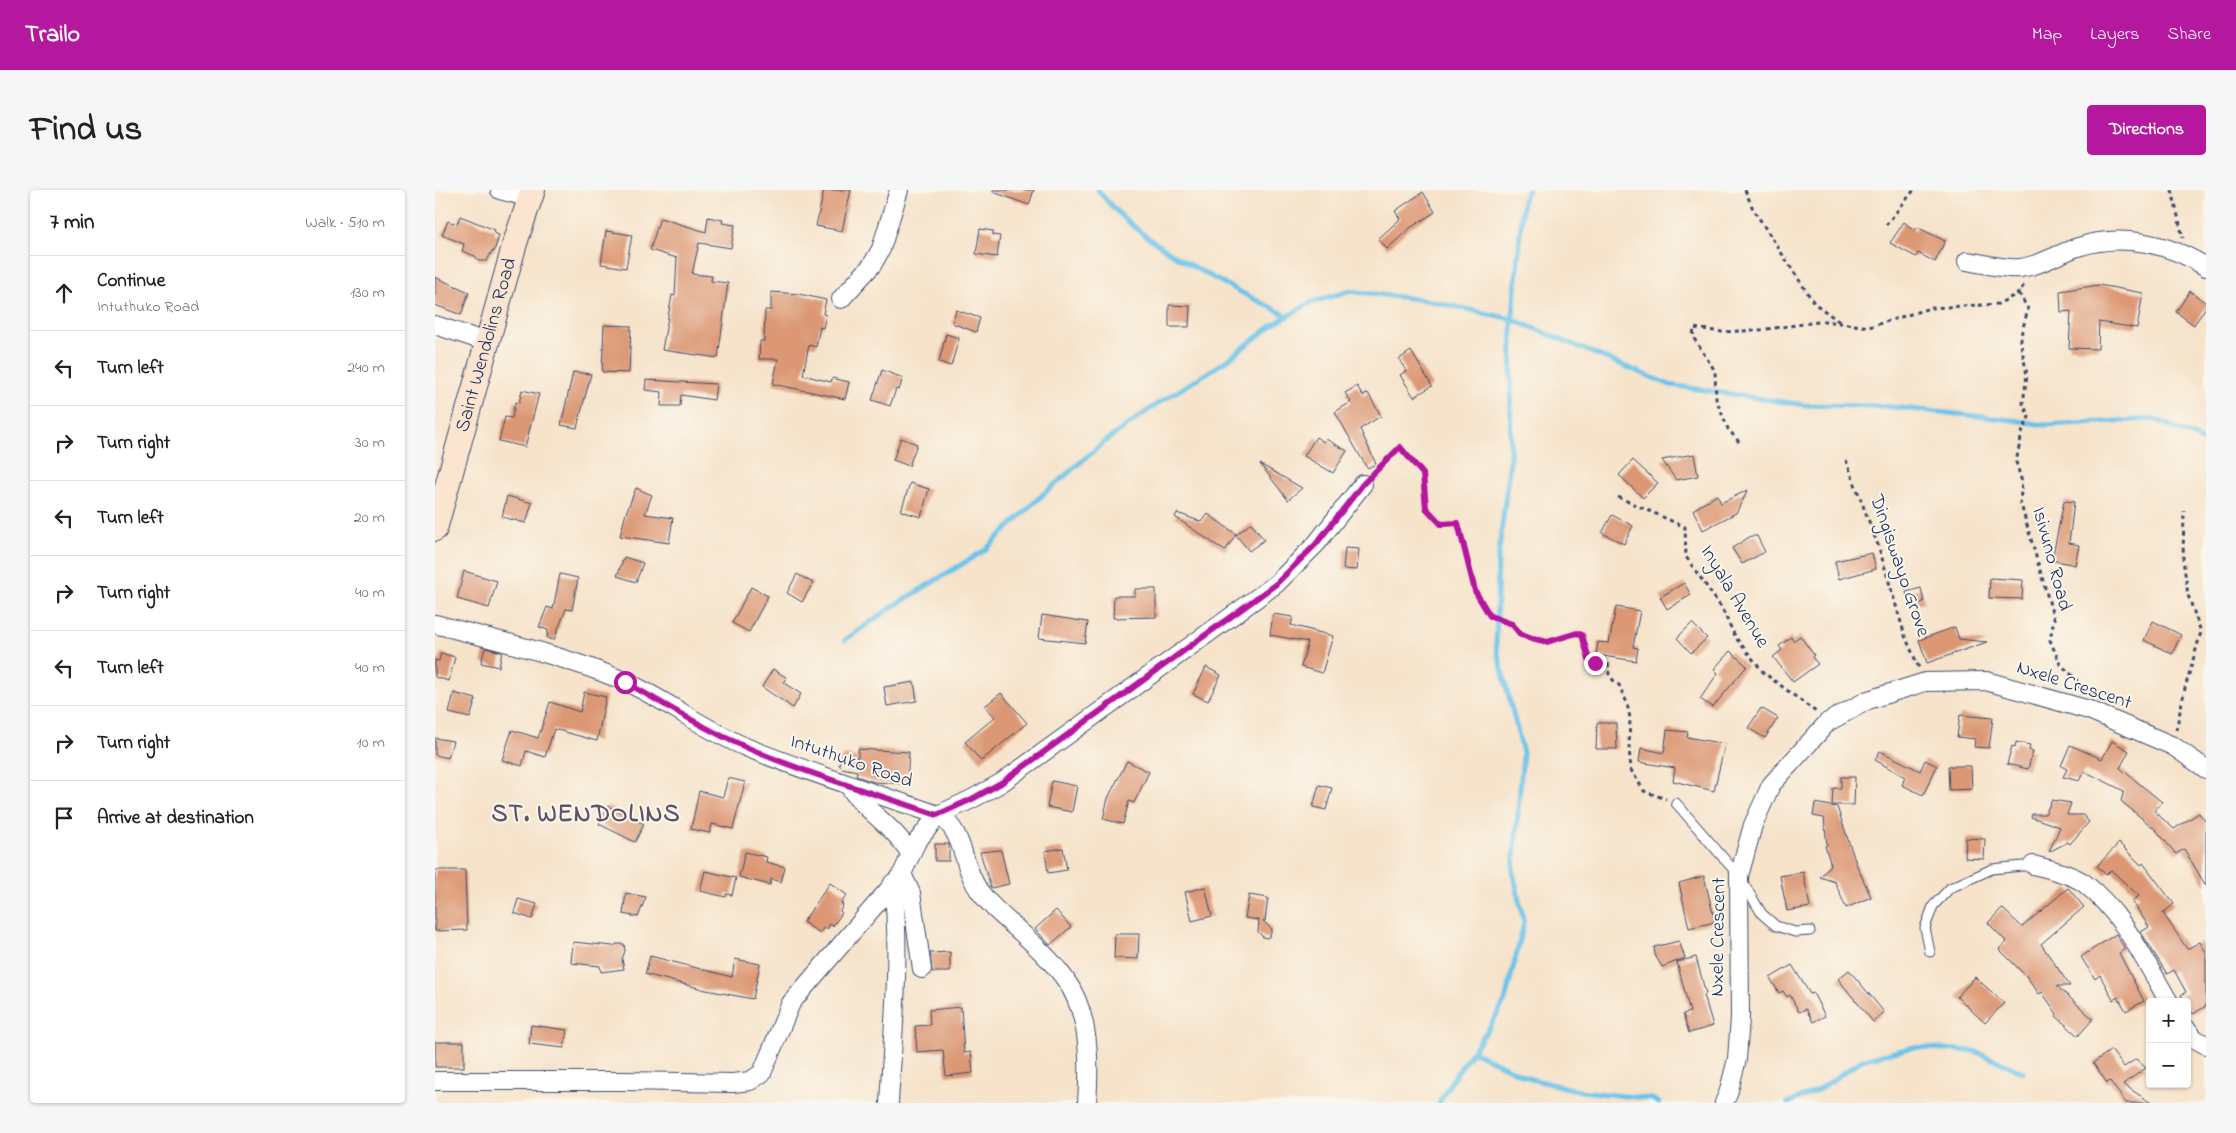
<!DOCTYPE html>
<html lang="en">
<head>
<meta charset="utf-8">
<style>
  :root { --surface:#fff; --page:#f6f6f6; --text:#222; --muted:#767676; --line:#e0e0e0; --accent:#b5179e }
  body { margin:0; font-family:"Indie Flower",sans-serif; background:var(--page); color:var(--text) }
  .controls { position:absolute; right:15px; bottom:15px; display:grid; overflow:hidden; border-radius:5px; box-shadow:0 1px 4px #0004 }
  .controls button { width:45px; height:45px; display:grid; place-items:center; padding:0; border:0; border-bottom:1px solid var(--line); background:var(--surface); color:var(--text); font:25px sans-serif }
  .stop { position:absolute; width:15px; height:15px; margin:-11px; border:4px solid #b5179e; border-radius:50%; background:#fff }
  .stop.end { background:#b5179e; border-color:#fff; box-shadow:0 1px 5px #0008 }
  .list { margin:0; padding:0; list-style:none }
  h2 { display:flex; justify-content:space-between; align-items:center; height:65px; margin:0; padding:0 20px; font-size:21px }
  h2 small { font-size:16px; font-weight:400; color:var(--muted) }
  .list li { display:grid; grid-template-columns:32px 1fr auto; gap:15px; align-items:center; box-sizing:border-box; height:75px; padding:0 20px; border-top:1px solid var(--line) }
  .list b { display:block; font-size:19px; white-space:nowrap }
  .list p { margin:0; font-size:16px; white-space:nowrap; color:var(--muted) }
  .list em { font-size:16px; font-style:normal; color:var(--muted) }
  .icon { flex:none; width:28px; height:28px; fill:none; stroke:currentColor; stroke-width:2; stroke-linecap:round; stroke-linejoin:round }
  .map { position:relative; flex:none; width:1771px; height:913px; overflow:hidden; border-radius:5px }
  header { display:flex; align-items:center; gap:30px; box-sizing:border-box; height:70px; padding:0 25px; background:var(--accent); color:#fff }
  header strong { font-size:24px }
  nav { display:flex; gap:28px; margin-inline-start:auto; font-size:18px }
  .intro { display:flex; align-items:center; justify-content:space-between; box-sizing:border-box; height:120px; padding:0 30px }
  h1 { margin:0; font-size:35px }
  .button { padding:12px 22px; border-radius:5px; background:var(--accent); color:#fff; font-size:18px; font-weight:700 }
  main { display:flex; gap:30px; padding:0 30px }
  aside { flex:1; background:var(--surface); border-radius:5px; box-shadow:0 1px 4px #0004 }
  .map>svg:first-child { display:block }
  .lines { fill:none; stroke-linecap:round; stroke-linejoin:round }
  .stream { stroke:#6bc3e9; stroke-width:5 }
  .building { fill:#dc9875 }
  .lane-casing { stroke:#3c4a6e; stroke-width:11 }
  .street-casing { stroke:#3c4a6e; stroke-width:20 }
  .secondary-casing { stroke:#3c4a6e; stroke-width:26 }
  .path { stroke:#3c4a6e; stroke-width:3; stroke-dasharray:4 4; stroke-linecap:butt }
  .lane { stroke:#fff; stroke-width:9 }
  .street { stroke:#fff; stroke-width:18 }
  .secondary { stroke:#fce5d0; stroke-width:24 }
  .route { stroke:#b5179e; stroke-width:6 }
  .labels { text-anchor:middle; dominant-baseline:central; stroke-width:4; stroke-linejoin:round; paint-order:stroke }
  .street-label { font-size:20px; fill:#1b2f5e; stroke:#fbf7ec }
  .district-label { font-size:25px; font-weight:bold; letter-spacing:1px; fill:#5f5466; stroke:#fbf7ec }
</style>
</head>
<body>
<header>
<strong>Trailo</strong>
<nav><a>Map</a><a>Layers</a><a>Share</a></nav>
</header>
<div class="intro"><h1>Find us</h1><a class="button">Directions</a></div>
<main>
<aside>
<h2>7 min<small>Walk · 510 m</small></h2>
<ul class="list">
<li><svg class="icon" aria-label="ahead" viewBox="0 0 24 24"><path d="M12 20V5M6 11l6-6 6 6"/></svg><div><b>Continue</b><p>Intuthuko Road</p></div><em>130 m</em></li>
<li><svg class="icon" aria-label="left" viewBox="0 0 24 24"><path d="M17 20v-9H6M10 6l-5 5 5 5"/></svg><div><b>Turn left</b></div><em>240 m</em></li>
<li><svg class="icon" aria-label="right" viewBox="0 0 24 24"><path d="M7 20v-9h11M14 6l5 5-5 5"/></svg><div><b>Turn right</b></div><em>30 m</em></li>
<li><svg class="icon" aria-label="left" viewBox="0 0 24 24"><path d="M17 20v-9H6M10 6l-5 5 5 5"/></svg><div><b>Turn left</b></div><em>20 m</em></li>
<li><svg class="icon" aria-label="right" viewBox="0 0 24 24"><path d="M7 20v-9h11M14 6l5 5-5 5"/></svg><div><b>Turn right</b></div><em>40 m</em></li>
<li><svg class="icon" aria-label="left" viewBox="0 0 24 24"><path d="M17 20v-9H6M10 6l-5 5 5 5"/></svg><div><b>Turn left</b></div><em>40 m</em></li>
<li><svg class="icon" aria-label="right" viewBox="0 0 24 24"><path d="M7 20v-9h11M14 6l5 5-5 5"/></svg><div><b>Turn right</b></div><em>10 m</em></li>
<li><svg class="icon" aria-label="arrive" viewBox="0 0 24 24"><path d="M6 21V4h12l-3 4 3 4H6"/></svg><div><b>Arrive at destination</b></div></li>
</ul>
</aside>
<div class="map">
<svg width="1771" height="913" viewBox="0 0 1771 913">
  <rect width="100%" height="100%" fill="#fbf7ec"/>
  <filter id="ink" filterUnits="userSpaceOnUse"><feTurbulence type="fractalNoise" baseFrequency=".02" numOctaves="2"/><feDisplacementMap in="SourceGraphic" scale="10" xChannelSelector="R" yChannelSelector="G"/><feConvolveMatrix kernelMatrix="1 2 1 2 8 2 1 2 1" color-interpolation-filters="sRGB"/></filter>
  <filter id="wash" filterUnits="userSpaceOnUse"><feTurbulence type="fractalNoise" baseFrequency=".0096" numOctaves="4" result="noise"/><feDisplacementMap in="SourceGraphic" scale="20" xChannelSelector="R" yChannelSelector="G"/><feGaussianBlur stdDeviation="1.12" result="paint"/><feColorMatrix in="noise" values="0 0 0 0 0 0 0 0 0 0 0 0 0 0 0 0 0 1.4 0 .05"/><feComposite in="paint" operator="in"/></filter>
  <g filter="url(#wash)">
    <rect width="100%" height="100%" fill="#f6e3ca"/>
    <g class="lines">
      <g class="stream">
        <path d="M663,0c43,57 128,94 190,126"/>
        <path d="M410,450l44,-31 96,-59 54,-52 64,-55 54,-39 66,-41 51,-39 14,-8 22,-13 39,-12 76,9 87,19 158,66 134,20 79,1 130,14 31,5 111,-6 51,23"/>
        <path d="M1037,861l59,28 49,12 72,8 7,4"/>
        <path d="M1004,913l13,-23 37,-52 16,-27 19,-78 -11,-52 10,-118 -27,-107 2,-86 12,-100 2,-134 11,-126 5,-10"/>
        <path d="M1353,913l30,-13 44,-30 52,-13 60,4 49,21"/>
      </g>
    </g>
    <g id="blocks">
      <g class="building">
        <path d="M389,0h27l-9,41 -26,-5z"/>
        <path d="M558,0h41l-5,15 -36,-13z"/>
        <path d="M988,2l12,20 -25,16 -23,21 -9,-10 22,-20 -5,-8z"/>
        <path d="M25,26l35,14 -1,3 5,2 -5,17 -2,-1 -5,10h-8l-4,-5 -13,-5 2,-7 -22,-9 6,-14 9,3z"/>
        <path d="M273,27l15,3 -1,3 13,2 -4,23 -32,-5 -7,31 20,2 -1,5 17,2 -10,75 -56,-8 10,-55 3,1 2,-38 -27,-8 10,-32 46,14z"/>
        <path d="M1469,32l11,9 2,-4 28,14 -10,21 -17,-9 -2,4 -26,-14z"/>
        <path d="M545,39l13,2v4l7,1 -3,21 -21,-3z"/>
        <path d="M171,41l26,4 -6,33 -25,-4z"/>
        <path d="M0,87l34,15 -8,23 -26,-10z"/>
        <path d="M1664,95l44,8 -6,35 -38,-6 -1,27 -29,-1 2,-37 -10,1 -1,-21z"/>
        <path d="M1755,101l16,12v4l-12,18 -18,-13z"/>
        <path d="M336,102l28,2 27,6 -3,14 3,1 -3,13 -3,-1 -4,20 -7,-2 -6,30 28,7 1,-4 17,4 -4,17 -72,-15 5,-25h-19l1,-18h4l1,-31h6z"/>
        <path d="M734,115l21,1 -1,21h-20z"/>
        <path d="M521,120l24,8 -4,14 -24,-9z"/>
        <path d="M169,135l27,1 -2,47 -27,-1z"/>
        <path d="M511,144l13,4 -8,28 -12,-4z"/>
        <path d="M976,161l21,35 -18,11 -14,-22 6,-4 -7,-12z"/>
        <path d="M447,180l21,8 -4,12 -3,-1 -6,17 -18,-6z"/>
        <path d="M138,182l18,2 -14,54 -16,-3z"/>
        <path d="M211,190l70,4 -2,16 -33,-5 -1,11h-19l1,-14 -17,-2z"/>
        <path d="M922,196l6,10 5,-3 13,23 -21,13 16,35 -9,4 -32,-56 16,-10 -6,-9z"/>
        <path d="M87,200l17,4 -14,53 -26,-6 6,-24 7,1 3,-16 4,1z"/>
        <path d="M881,247l8,5 2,-3 21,12 -14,22 -29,-17z"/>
        <path d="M466,248l16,6 -8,22 -16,-6z"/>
        <path d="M1259,264l4,22 -22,4 -14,-20z"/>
        <path d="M1198,270l25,23 -15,15 -24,-23z"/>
        <path d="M825,274l42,24 -14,12z"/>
        <path d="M475,293l19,6 -8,28 -20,-6z"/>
        <path d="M201,298l16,7 -7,19 28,4 -4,25 -49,-7 6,-23z"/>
        <path d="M1313,300l-12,23 -33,17 -10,-20 24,-15 4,8z"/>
        <path d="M72,306l25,7 -6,20 -24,-6z"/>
        <path d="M1629,311l10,1 -5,41 10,2 -4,20 -23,-5z"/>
        <path d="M742,323l25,9 6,-8 28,20 -11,17 -50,-34z"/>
        <path d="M1177,325l21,11 -9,18 -22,-11z"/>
        <path d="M816,333l13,17 -15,11 -13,-16z"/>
        <path d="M1316,346h6l8,16 -23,12 -10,-16z"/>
        <path d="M910,358l14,1 -2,21 -14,-1z"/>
        <path d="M1437,363l4,16 -37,10 -4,-18z"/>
        <path d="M189,367l19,6 -7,19 -19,-6z"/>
        <path d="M29,381l33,10 -8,27 -32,-9z"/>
        <path d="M125,384l18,4 -6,32 -6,-1 -12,31 -7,-2 1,-8 -9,-3 8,-20 6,2z"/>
        <path d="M362,384l16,9 -11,19 -15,-9z"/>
        <path d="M1555,388l33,2 -1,19 -33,-1z"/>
        <path d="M1249,393l7,12 -24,14 -7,-12z"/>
        <path d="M316,397l17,9 -19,36 -17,-9z"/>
        <path d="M1486,398l3,14 -14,3 -4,-13z"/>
        <path d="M700,399h21v28l-43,1 1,-22h21z"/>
        <path d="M1181,417l24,4 -7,36 5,1 -2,13 -40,-6 2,-13 11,1z"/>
        <path d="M838,424l20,3 -2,8 42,11 -11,37 -21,-6 7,-25 -38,-7z"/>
        <path d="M607,425l46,7 -3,21 -46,-5z"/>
        <path d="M1718,431l28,14 -9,19 -28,-14z"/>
        <path d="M1257,433l15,15 -16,15 -14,-15z"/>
        <path d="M1520,437l4,12 28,3 -60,21 -8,-23z"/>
        <path d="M1365,446l14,19 -2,2 6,7 -25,18 -20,-25 9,-7 -3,-4 12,-9 2,4z"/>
        <path d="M50,458l17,4 -3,15 -18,-4z"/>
        <path d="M1295,461l17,15 -34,41 -13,-8 18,-26 -4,-4z"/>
        <path d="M6,463l14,4 -6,24 -14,-4v-17l4,1z"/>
        <path d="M771,477l15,8 -13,26 -15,-7z"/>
        <path d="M338,479l14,9 -3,5 17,11 -8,14 -31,-21z"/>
        <path d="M479,492l3,19 -30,5 -3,-19z"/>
        <path d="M149,502l22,5 -9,44 -43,-12 -9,28 -19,-6 -4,15 -20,-6 10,-30 26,8 12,-36 30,10z"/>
        <path d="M19,503l22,6 -6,19 -21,-5z"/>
        <path d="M566,503l26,30 -46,38 -16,-19 30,-25 -10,-11z"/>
        <path d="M1326,518l17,10 -13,20 -17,-10z"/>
        <path d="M1525,525l33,3 -4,30 -15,-1 1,-8 -18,-2z"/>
        <path d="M1162,533h19l1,26h-21z"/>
        <path d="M1232,540l21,2 -1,5 38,7 -11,47 -41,-10 2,-13 -36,-6 2,-14 23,5z"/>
        <path d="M0,548l18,3 -5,17 -13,-3z"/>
        <path d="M1677,551l17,10 -9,17 42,34 -8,9 20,18 25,-16 7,9v64l-22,-37 -8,5 -20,-24 -35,-29 3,-10 -40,-20 -5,10 -16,-4 4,-8 -6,-3 9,-21 32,14z"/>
        <path d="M1581,552l14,3 -1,5 4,1 -5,18 -21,-5 5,-18 3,1z"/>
        <path d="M423,559l51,3 -2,32 -33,-2 -18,-6 1,-5 -15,-3 -3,-3 2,-8 4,-2 13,3z"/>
        <path d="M1445,561l40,20 5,-11 12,6 -14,29 -21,-10 3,-8 -30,-17z"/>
        <path d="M692,571l22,11 -15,31 -5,-2 -6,23 -20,-5 5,-21z"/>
        <path d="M1513,576h23l1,23 -23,1z"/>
        <path d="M1406,587h14l-1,28h-22l1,-17h8z"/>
        <path d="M293,588l17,4 -12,47 -21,-5 -2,9 -19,-4 8,-38 24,6z"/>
        <path d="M617,591l25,5 -5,26 -25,-5z"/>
        <path d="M884,595l13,3 -6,22 -13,-3z"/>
        <path d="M1617,610l19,3 -4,12h16l6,7 -19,22 -2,-2 -19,10 11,-25 -29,-10 1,-3h13z"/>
        <path d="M1380,613l22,4 20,59 14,31 -25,11 -11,-26 -15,-5 11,-12 -6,-19 2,-1 -3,-27 -11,-2z"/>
        <path d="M173,616l36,18 -9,18 -36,-18z"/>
        <path d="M1531,648l19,1 -1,20 -19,-1z"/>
        <path d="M1684,653l22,22 2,-2 31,41 -11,9 24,36 13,-7 6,10v54l-13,8 -12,-19 5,-3 -12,-22 -7,4 -26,-42 8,-5 -17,-26 7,-5 -28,-26 -5,5 -9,-9z"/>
        <rect x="500" y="654" width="14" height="17"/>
        <path d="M628,658l4,22 -19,3 -3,-22z"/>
        <path d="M566,660l8,34 -18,4 -11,-36z"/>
        <path d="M310,662l22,5 -1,5 19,5 -4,15 -10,-3 -1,6 -31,-8z"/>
        <path d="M0,680h30l2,60 -32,1z"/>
        <path d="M270,681l31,7 -4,17 -6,-1v3l-26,-6z"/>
        <path d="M1368,682l7,35 -23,4 -7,-35z"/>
        <path d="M1269,686l11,46 -26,6 -10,-45z"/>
        <path d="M395,693l17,12 -6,8 2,2 -3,6 2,2 -9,13 -3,-2 -3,5 -3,-2 -4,6 -17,-11z"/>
        <path d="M770,697l7,29 -20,5 -7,-29z"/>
        <path d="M1633,698l16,19 -43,37 29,42h-13l36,33 -15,17 -22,-20 1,-2 -15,-22 -3,2 -12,-17 -28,-28 8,-7 -19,-19 14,-15 20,19z"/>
        <path d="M191,703l20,4 -8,20 -15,-3z"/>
        <path d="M814,705l19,3 -3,23h-2l9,8 -2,7 -3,2 -4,-1 -5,-5 1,-12 -14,-2z"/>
        <path d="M83,709l19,5 -5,15 -18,-6z"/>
        <path d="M621,720l15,17 -21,18 -15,-16z"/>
        <path d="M680,744h24l-1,25 -24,-1z"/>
        <path d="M1681,744l9,15 -6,4 25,48 -18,10 -8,-14 -5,3 -13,-25 -5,4 -14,-22z"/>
        <path d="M1244,751l6,17 -23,9 -7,-12 -1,-8z"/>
        <path d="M138,752l40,4 4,-2h7l1,7 -3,8 2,10 -23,3 -1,-6 -29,-3z"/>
        <path d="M515,762v20h-18l-2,-19z"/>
        <path d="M215,766l82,21 3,-18 25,5 -7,35 -47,-9 -61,-16z"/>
        <path d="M1261,767l10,37 -2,1 9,31 -24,7 -6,-19 7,-2 -13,-50z"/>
        <path d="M1357,775l18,29 3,-1 12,23 -12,6 -7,-13 -7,3 -9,-17 -3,2 -4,-6 -4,2 -9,-15z"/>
        <path d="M1414,780l35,42 -11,10 -35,-43z"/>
        <path d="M1540,787l29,26 -19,20 -28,-26z"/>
        <path d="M526,817l3,46 7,-1 2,21 -27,3 -3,-26 -26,2 -2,-26 15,-1 -1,-15z"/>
        <path d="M96,835l36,5 -3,18 -35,-4z"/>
        <rect x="0" y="852" width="29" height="25"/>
        <path d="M1676,860l13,17 12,-8 10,9 -23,16 28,19h-25l-16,-22 -3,2 -14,-20z"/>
      </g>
    </g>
  </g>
  <g filter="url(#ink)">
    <use href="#blocks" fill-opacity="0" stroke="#3c4a6e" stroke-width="1"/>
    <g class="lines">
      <g class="lane-casing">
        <g id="lane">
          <path d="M1241,613l63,73 23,38 14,12 19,6 15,-1"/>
          <path d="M1495,762l-5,-24 8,-22 17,-18 42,-19 41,-4"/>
        </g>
      </g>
      <g class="street-casing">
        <g id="street">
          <path d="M65,0l30,8"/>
          <path d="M1532,71c14,2 39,9 53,7 20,-2 39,-15 58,-21 42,-14 91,-4 128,20"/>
          <path d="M406,109l31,-34 9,-16 18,-59"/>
          <path d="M0,135l52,17"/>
          <path d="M0,434c64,17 128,31 189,57 43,19 80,49 124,67 62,25 126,45 190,67 27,16 23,49 40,74 13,19 31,32 48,48 14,13 28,26 39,42 25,34 25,83 22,124"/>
          <path d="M413,595c17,27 47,41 63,70"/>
          <path d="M1598,675c16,4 38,9 51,18 39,30 61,78 85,119"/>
          <path d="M467,684l9,19 11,76"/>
          <path d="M1752,839l8,10 11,6"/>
          <path d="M0,891h189l109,2 17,-2 12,-8 29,-70 111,-129 14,-31 22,-28 34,-16 29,-16 275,-199 40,-40 47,-60"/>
          <path d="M454,913c4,-73 12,-147 4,-220"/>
          <path d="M1289,913l4,-9 9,-35 3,-41 -1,-142 14,-51 18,-40 57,-63 40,-22 57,-18 61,-1 103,29 84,36 33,23"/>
        </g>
      </g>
      <g class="secondary-casing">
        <g id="secondary">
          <path id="s1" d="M0,339l80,-286 18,-53"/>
        </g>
      </g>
      <g class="path">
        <path d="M1310,0l8,19 61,94 27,20"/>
        <path d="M1737,0l11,48"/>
        <path d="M1451,35l28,-35"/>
        <path d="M1584,103l9,16 -7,26v10l6,30 -4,28 6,14 -7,16 -6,29 6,20 -2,19 34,118 -4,21 10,24 16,15 4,10"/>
        <path d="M1304,252l-11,-13 -12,-30 -1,-28 -22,-34 1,-9 28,4 38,-2 65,-9 44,6 61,-19 68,-4 21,-11 6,-10"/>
        <path d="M1411,270l33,88 26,88 14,32"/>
        <path d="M938,283l27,-26 23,27 3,34 15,16 17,-1 17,68 15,25 22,8 9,11 26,7 30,-9 5,2 7,24 6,4h13l1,11 4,6 6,5 8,18 3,15 -1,30 2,22 13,21 22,8"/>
        <path d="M1183,307l67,30 1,30 35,50 15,31 28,35 52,39"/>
        <path d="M1741,540l9,-42 16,-56 -13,-37 -5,-36 1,-48"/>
      </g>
      <use href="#lane" class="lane"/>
      <use href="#street" class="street"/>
      <use href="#secondary" class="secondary"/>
    </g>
  </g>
  <g class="lines" filter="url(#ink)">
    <path class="route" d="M190,492c34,19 66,39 101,56 67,32 141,53 211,77l35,-16 29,-16 275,-199 40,-40 47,-60 37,-37 23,27 3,34 15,16 17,-1 17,68 15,25 22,8 9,11 26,7 30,-9 5,2 7,24 6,4"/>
  </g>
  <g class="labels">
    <g class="street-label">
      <text stroke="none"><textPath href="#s1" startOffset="191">Saint Wendolins Road</textPath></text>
      <text transform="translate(1616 369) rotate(75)">Isivuno Road</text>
      <text transform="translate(1464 376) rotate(71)">Dingiswayo Grove</text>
      <text transform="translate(1299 407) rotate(59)">Inyala Avenue</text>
      <text transform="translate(1639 496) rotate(18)">Nxele Crescent</text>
      <text transform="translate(416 572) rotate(19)">Intuthuko Road</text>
      <text transform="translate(1284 747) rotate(-89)">Nxele Crescent</text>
    </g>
    <g class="district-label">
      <text x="151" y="625">ST. WENDOLINS</text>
    </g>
  </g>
</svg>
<div class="controls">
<button>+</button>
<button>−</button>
</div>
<div class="stop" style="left:190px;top:492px"></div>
<div class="stop end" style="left:1160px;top:473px"></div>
</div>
</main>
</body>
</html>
